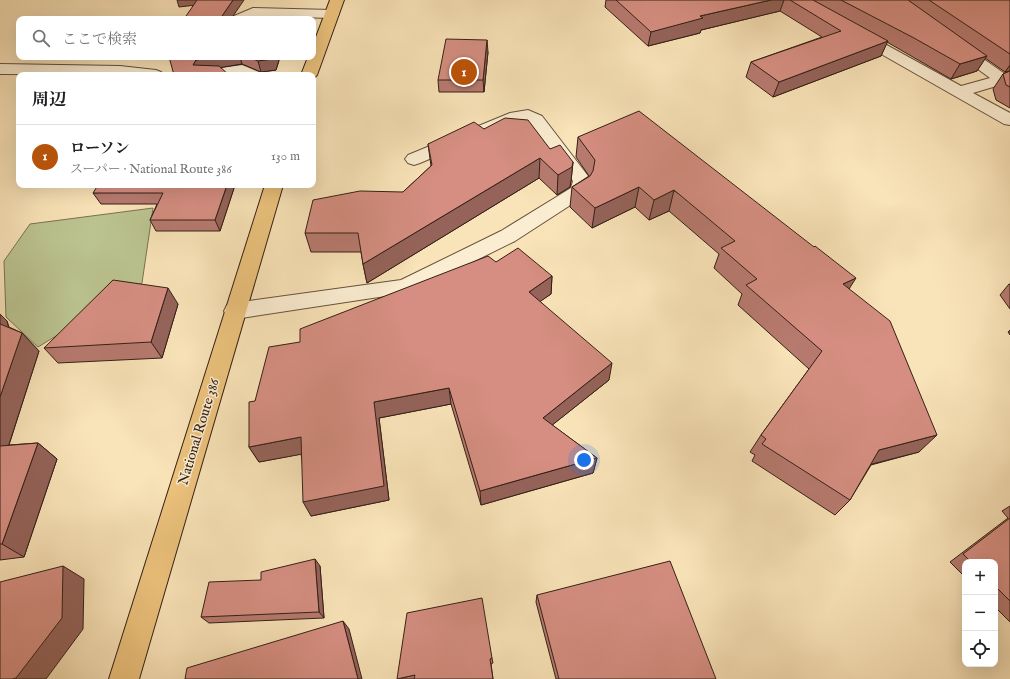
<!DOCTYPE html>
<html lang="ja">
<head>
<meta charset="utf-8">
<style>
  :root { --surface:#fff; --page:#f2f2f2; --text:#202124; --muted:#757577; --line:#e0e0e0; --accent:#b45309 }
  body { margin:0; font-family:"IM FELL English","Noto Serif JP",serif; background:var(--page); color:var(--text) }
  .controls { position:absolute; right:12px; bottom:12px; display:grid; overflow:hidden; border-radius:8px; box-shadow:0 4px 16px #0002 }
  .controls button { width:36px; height:36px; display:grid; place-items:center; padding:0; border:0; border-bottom:1px solid var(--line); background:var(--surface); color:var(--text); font:20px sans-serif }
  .you { position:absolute; left:584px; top:460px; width:14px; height:14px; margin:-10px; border:3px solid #fff; border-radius:50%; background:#1a73e8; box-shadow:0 0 0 6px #1a73e833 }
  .badge { display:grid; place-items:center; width:26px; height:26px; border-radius:50%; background:var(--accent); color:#fff; font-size:13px; font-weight:700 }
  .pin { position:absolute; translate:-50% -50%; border:2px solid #fff; box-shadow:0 1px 4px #0006 }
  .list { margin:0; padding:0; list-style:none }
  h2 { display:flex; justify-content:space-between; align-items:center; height:52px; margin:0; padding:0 16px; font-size:17px }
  h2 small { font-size:13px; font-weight:400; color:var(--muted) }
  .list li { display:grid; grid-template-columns:26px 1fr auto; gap:12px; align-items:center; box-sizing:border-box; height:64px; padding:0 16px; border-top:1px solid var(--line) }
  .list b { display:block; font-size:15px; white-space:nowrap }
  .list p { margin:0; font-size:13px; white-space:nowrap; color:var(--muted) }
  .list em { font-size:13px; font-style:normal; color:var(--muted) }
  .icon { flex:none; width:22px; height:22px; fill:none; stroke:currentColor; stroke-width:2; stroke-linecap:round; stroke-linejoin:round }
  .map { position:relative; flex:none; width:1010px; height:679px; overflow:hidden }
  .search { position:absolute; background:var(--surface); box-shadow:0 4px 16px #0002; left:16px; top:16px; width:300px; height:44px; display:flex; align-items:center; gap:10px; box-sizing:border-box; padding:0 14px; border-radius:8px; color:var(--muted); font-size:15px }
  .panel { position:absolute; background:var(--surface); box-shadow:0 4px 16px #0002; left:16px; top:72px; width:300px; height:116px; border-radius:8px }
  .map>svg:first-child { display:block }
  .green { fill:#bbc490; stroke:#787253 }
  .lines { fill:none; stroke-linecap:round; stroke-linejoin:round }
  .minor-casing { stroke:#65513e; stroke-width:2 }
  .highway-casing { stroke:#342016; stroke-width:2 }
  .minor { fill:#fbedd1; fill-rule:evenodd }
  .highway { fill:#ecc27c; fill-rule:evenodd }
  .wall { fill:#b77a6f; stroke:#342016 }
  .shaded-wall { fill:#95635a; stroke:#342016 }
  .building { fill:#d58e81; stroke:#342016 }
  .labels { text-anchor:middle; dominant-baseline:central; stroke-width:3; stroke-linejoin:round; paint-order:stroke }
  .street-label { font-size:14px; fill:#342016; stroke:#fbedd1 }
</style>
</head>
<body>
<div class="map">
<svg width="1010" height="679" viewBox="0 0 1010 679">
  <rect width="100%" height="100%" fill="#f9e3b8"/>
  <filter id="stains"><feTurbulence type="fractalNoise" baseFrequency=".005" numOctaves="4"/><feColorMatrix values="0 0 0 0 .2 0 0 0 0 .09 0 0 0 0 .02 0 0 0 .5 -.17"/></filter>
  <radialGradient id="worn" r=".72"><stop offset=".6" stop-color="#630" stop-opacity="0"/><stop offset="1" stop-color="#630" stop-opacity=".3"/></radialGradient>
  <path class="green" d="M153,208l-11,75 -104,64 -32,-30 -2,-56 26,-37z"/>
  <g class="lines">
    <g class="minor-casing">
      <g id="minor">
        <path d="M253,8l79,2 5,1 2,3 -2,3 -5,1 -77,-2 -5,3h-18l2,-3z"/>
        <path d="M858,31l5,1 98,54 29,-8 -38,-28 -2,-3 2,-3 5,-1 5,1 43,30 5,-2v10l-37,11 37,20v12l-6,-1 -151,-86 -2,-3 2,-3z"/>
        <path d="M0,64l120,2 36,4 5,2 3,3 -164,-1z"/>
        <path d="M242,65l17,7 3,3h-64l3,-3 5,-2z"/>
        <path d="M528,110l14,6 46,60 3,4 -2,11 -3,4 -71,46 -103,51 -177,27 -8,-2 -3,-6 3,-6 8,-2 166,-23 100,-49 70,-43 2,-7 -43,-57 -5,-4 -6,1 -99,42 -6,2 -6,-2 -3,-4 3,-4 102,-42z"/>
      </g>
    </g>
    <g class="highway-casing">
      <g id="highway">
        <path d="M330,0h14l-27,75 -4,4v-4h-12l7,-18h5v-12z"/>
        <path d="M265,185h18l-144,494h-30z"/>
      </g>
    </g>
    <use href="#minor" class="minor"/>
    <use href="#highway" class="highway"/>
  </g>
  <g class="wall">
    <path d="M606,0h404v71l-5,1 -20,-14 -8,13 -26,8 -45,-26 -19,-11 -6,14 -108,41 -27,-20 5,-15 71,-25 -42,-26 -79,19 -1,3 -52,13 -43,-39z"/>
    <path d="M488,52l-4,40h-45l-1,-12z"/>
    <path d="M169,57h111l-4,13 -15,2 -19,-8 -22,3z"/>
    <path d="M1010,71v37l-14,-8 -3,-11 10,-15z"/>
    <path d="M484,129l66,20 23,13 -2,19 -1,6 -13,8 -18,-17 -172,105 -4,-19 -2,-12h-50l-6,-19 98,-41 28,-26 -3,-22z"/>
    <path d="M578,137l271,152 70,163 -48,13 -21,35 -15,15 -83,-54 3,-6 -5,-3 11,-17 48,-66 -71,-64 4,-11 -28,-26 5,-14 -50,-43 -20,9 -14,-13 -43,21 -22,-21 2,-20 17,-11 -13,-19z"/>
    <path d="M235,185l-15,46h-64l-6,-11 7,-16h-56l-8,-11z"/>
    <path d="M496,262l56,14 -1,18 -11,7 69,79 -57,45 45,33 -4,15 -112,32 -30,-101 -72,14 10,82 -78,16 -10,-62 -42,8 -10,-15 6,-46 45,-59z"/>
    <path d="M1009,284h1v25l-10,-14z"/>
    <path d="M178,304l-16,54 -104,5 -14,-15z"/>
    <path d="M0,314l7,7 2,6 13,6 17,18 -30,94 29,-2 19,16 -33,98 -24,3z"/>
    <path d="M1010,330v5l-2,-3z"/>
    <path d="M1010,506v116l-15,-15v-45h-30v15l-15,-15 58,-44 -6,-7z"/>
    <path d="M320,566l4,52 -115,5 -8,-6 60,-37z"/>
    <path d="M537,595l179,84h-160l-20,-77z"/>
    <path d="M492,658l1,5 -2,1 2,15h-96z"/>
  </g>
  <g class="shaded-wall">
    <path d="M177,0h26l2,4 -26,3z"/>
    <path d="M233,0h11l-13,19h-11z"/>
    <path d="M771,0h13l-4,11 -79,19 -1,3 -52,13 3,-14 49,-16z"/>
    <path d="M487,40l1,12 -4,40 -1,-12z"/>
    <path d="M888,41l-7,15 -108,41 6,-15z"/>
    <path d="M987,56l-10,15 -26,8 9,-15z"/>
    <path d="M214,57h26l2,7 -42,7 -7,-6 3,-5z"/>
    <path d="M274,57h6l-4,13 -15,2 -3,-11z"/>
    <path d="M1010,65v6l-5,1z"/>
    <path d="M540,158l-1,20 -172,105 -4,-19z"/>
    <path d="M573,162l-2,19 -1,6 -13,8 1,-20z"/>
    <path d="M227,185h8l-15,46 -5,-11z"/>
    <path d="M639,187l-4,20 -43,21 3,-20z"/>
    <path d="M674,190l-5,21 -20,9 5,-20z"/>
    <path d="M552,276l-1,18 -23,16 1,-18z"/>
    <path d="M856,278l-12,19 -1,-13z"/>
    <path d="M168,288l10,16 -16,54 -11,-16z"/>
    <path d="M0,314l7,7 4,18 -11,-11z"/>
    <path d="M22,333l17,18 -36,112 -3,-2v-64z"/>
    <path d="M612,363l-3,17 -68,54 2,-16z"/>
    <path d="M449,388l2,16 -72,14 10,82 -78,16 -8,-14 71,-100z"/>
    <path d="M937,435l-18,17 -55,14 15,-16z"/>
    <path d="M301,437l7,16 -49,9 -10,-15z"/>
    <path d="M38,443l19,16 -33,98 -22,-13z"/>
    <path d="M597,458l-4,15 -112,32 -1,-14z"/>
    <path d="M315,559l5,7 4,52 -5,-6z"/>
    <path d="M63,566l21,13 -1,50 -37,50h-34z"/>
    <path d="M343,621l6,8 13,50h-4z"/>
  </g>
  <g class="building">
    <path d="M197,0h36l-13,19h-36z"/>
    <path d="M616,0h155l-71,16 3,2 -52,14z"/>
    <path d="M790,0h23l75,41 -109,41 -28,-20 90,-31z"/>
    <path d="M841,0h67l79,56 -27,8 -46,-26z"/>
    <path d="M929,0h81v54z"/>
    <path d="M446,39l41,1 -4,40h-45z"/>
    <path d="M169,57h45l-18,3 -3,5 26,1 10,9h-49v-1l-1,1h-5z"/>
    <path d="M248,57h26l-1,2 -15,2z"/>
    <path d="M1010,71v16l-4,-2 -3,-11z"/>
    <path d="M639,111l175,136 1,-1 41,32 -13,6 47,37 47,114 -58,15 -29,50 -88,-56 4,-5 -5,-4 61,-84 -76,-66 11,-6 -36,-31 14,-7 -61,-51 -20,10 -15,-13 -44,21 -23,-21 18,-11 3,-5 2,-11 -17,-23z"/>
    <path d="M505,118l23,2 22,29 10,-4 13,17 -1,5 -14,8 -18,-17 -177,106 -5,-31h-53l8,-33 47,-9 43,1 29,-27 -4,-21 46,-22 10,7z"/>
    <path d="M98,185h129l-12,35h-65l13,-27h-70z"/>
    <path d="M518,248l34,28 -23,16 83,71 -69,55 54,40 -117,33 -31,-103 -75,14 10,84 -81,16 -2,-65 -52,10v-45l6,-1 14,-54 31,-5v-13l188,-73 8,6z"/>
    <path d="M113,280l55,8 -17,54 -107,6z"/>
    <path d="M0,324l22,9 -22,64z"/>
    <path d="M38,443l-36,101h-2v-98z"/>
    <path d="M1010,518v83l-15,-15v-24h-24l-8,-8z"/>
    <path d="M315,559l4,53 -118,5 8,-35 52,-2v-8z"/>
    <path d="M670,561l46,118h-157l-22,-84z"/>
    <path d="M63,566l-1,52 -46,60 -4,1h-12v-97z"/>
    <path d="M482,598l10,60 -2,1 3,20h-79l1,-4 -18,4 10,-66z"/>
    <path d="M343,621l15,58h-173l2,-11z"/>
  </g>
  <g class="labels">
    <g class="street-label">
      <text transform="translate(199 432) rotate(-73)">National Route 386</text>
    </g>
  </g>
  <rect width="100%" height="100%" filter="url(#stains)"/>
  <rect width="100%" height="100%" fill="url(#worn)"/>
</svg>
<div class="controls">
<button>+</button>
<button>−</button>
<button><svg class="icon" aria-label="locate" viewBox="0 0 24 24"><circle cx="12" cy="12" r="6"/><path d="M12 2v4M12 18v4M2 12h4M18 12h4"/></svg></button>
</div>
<div class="you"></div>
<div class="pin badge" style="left:464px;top:72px">1</div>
<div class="search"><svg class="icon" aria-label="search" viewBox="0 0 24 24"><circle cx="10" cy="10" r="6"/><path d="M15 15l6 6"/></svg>ここで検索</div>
<section class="panel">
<h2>周辺<small></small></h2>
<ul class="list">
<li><span class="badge">1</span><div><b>ローソン</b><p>スーパー · National Route 386</p></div><em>130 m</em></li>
</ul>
</section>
</div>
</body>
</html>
